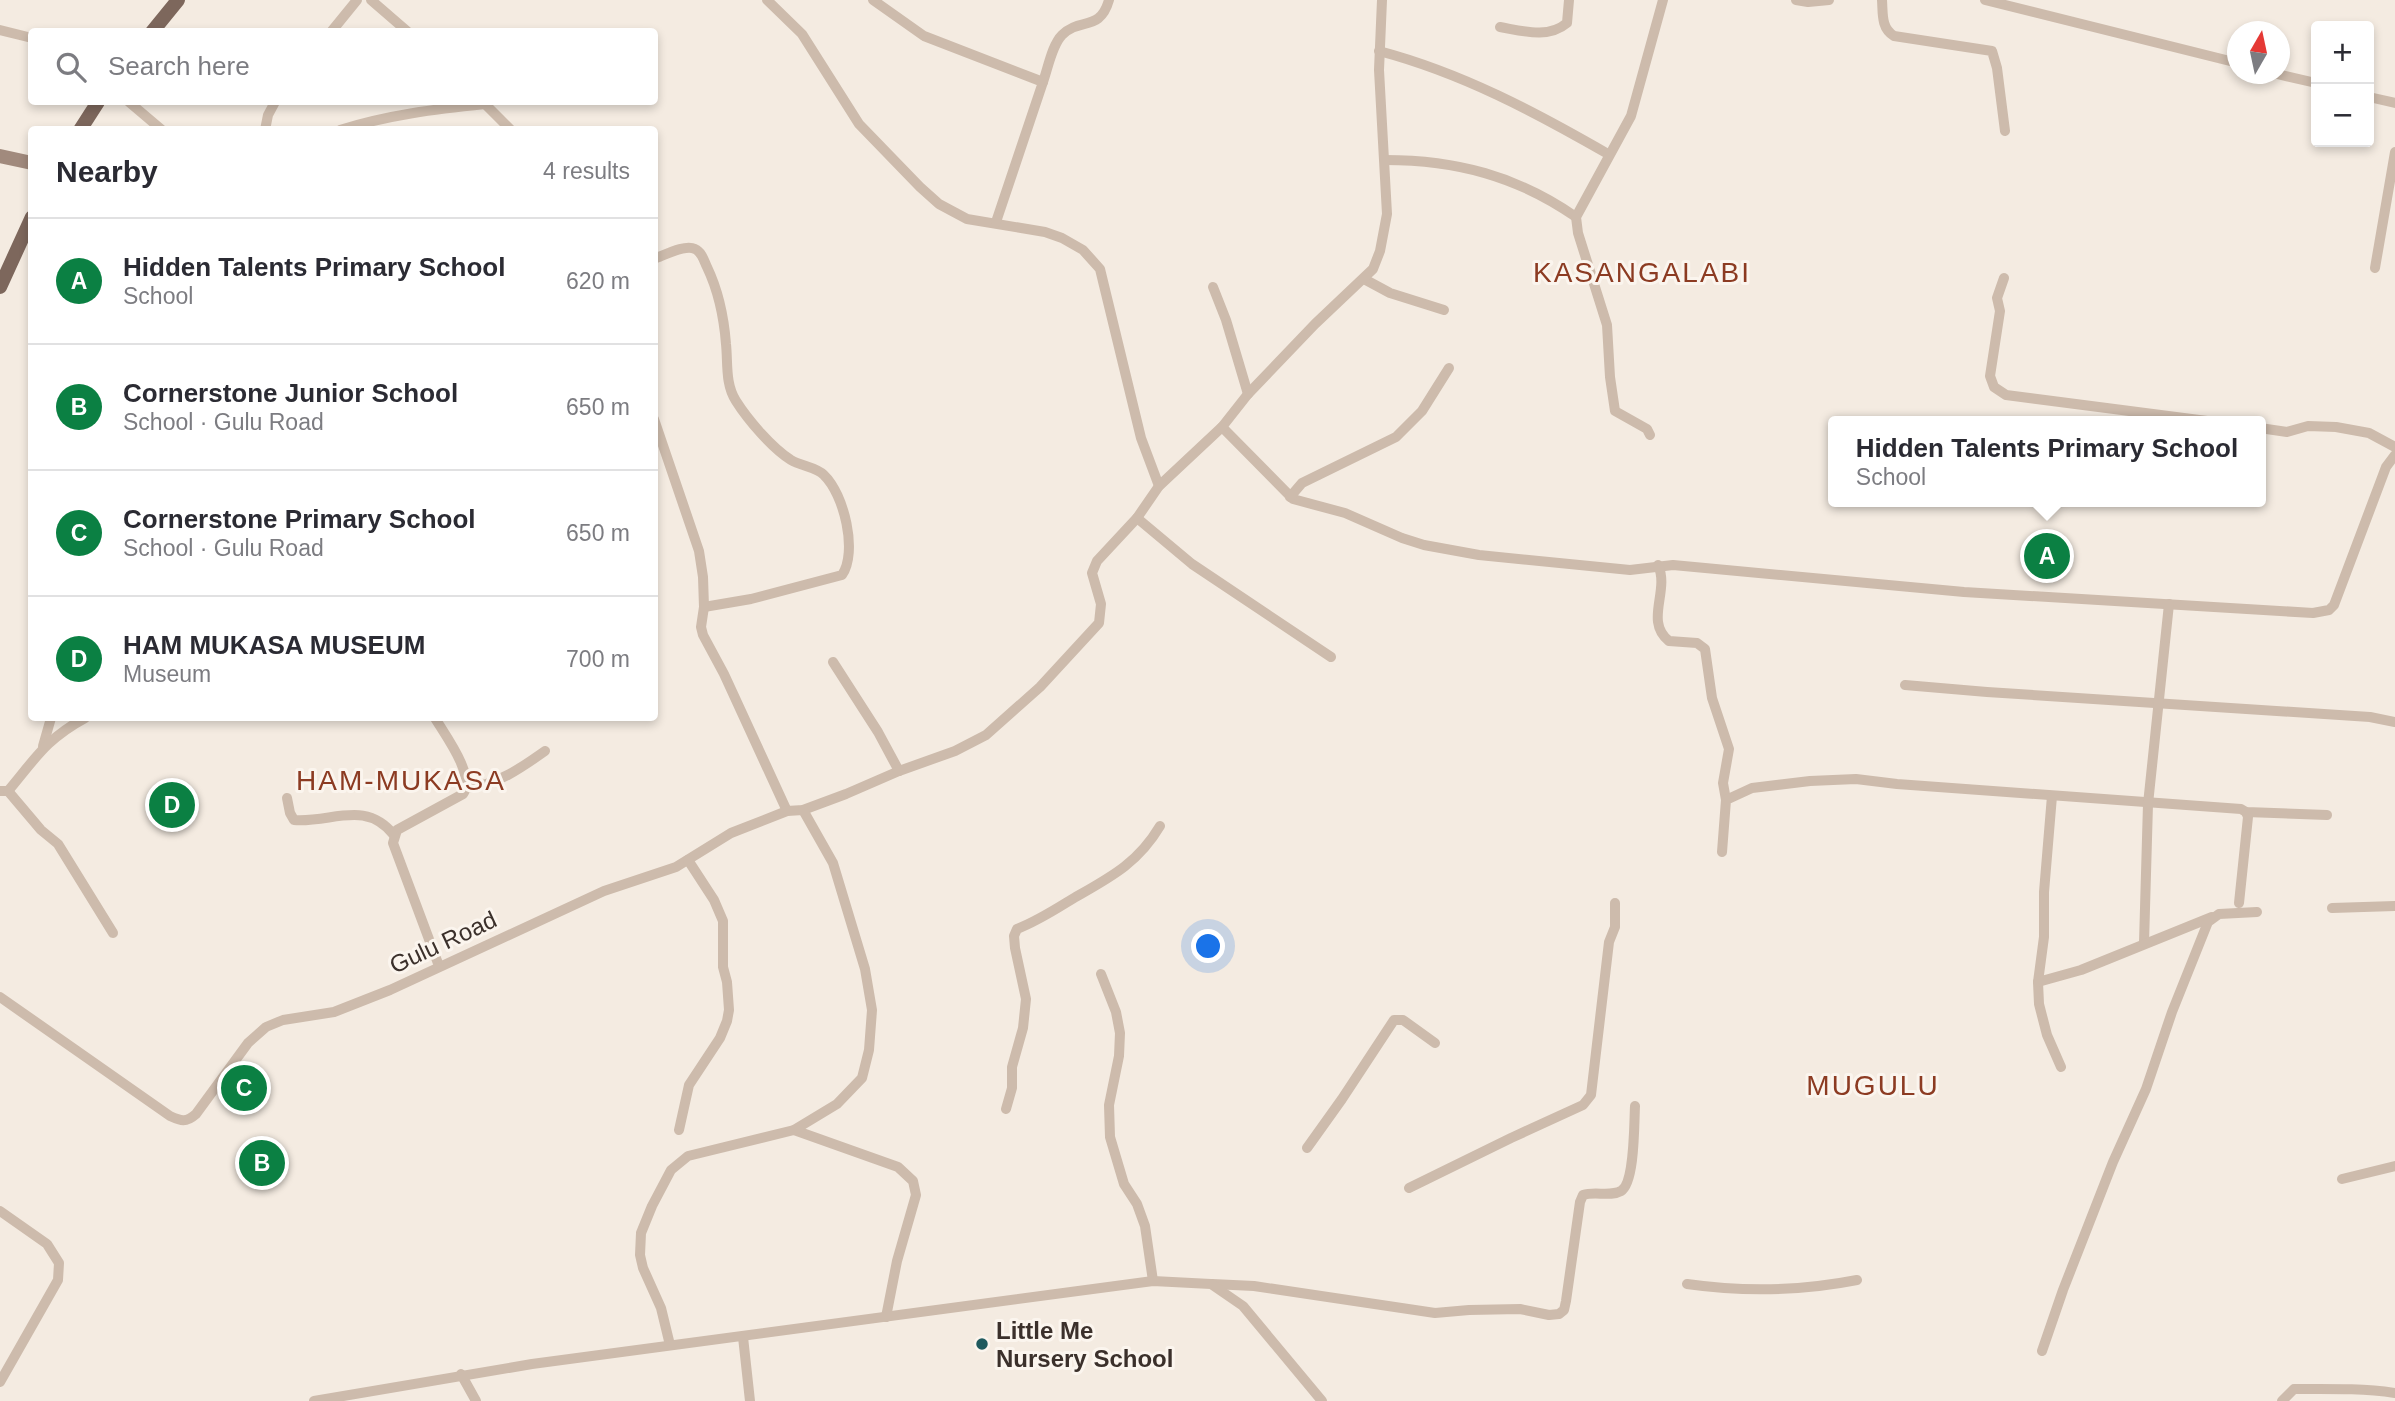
<!DOCTYPE html>
<html lang="en">
<head>
<meta charset="utf-8">
<style>
  :root { --surface:#fff; --page:#f7f7f7; --text:#2b2b33; --muted:#7c7c81; --line:#e1e1e2; --accent:#0b8043 }
  body { margin:0; font-family:Arial,sans-serif; background:var(--page); color:var(--text) }
  .controls { position:absolute; right:21px; top:21px; display:grid; overflow:hidden; border-radius:7px; box-shadow:0 4px 10px #0003 }
  .controls button { width:63px; height:63px; display:grid; place-items:center; padding:0; border:0; border-bottom:2px solid var(--line); background:var(--surface); color:var(--text); font:35px sans-serif }
  .compass { position:absolute; left:2227px; top:21px; width:63px; height:63px; border-radius:50%; background:var(--surface); box-shadow:0 4px 10px #0003; rotate:9deg }
  .you { position:absolute; left:1209px; top:947px; width:24px; height:24px; margin:-18px; border:5px solid #fff; border-radius:50%; background:#1a73e8; box-shadow:0 0 0 10px #1a73e833 }
  .badge { display:grid; place-items:center; width:46px; height:46px; border-radius:50%; background:var(--accent); color:#fff; font-size:23px; font-weight:700 }
  .pin { position:absolute; translate:-50% -50%; border:4px solid #fff; box-shadow:0 2px 7px #0006 }
  .popup { position:absolute; left:1828px; top:416px; width:438px; height:91px; box-sizing:border-box; display:grid; place-content:center; border-radius:7px; background:var(--surface); filter:drop-shadow(0 2px 5px #0005); font-size:23px; white-space:nowrap; color:var(--muted) }
  .popup b { font-size:26px; color:var(--text) }
  .popup::after { content:''; position:absolute; left:50%; top:100%; margin-left:-14px; border:14px solid transparent; border-top-color:var(--surface) }
  .list { margin:0; padding:0; list-style:none }
  h2 { display:flex; justify-content:space-between; align-items:center; height:91px; margin:0; padding:0 28px; font-size:30px }
  h2 small { font-size:23px; font-weight:400; color:var(--muted) }
  .list li { display:grid; grid-template-columns:46px 1fr auto; gap:21px; align-items:center; box-sizing:border-box; height:126px; padding:0 28px; border-top:2px solid var(--line) }
  .list b { display:block; font-size:26px; white-space:nowrap }
  .list p { margin:0; font-size:23px; white-space:nowrap; color:var(--muted) }
  .list em { font-size:23px; font-style:normal; color:var(--muted) }
  .icon { flex:none; width:38px; height:38px; fill:none; stroke:currentColor; stroke-width:2; stroke-linecap:round; stroke-linejoin:round }
  .map { position:relative; flex:none; width:2395px; height:1401px; overflow:hidden }
  .search { position:absolute; background:var(--surface); box-shadow:0 4px 10px #0003; left:28px; top:28px; width:630px; height:77px; display:flex; align-items:center; gap:18px; box-sizing:border-box; padding:0 24px; border-radius:7px; color:var(--muted); font-size:26px }
  .panel { position:absolute; background:var(--surface); box-shadow:0 4px 10px #0003; left:28px; top:126px; width:630px; height:595px; border-radius:7px }
  .map>svg:first-child { display:block }
  .lines { fill:none; stroke-linecap:round; stroke-linejoin:round }
  .street { stroke:#cdbbac; stroke-width:10 }
  .secondary { stroke:#a18a7d; stroke-width:14 }
  .primary { stroke:#7d675c; stroke-width:14 }
  .poi-dot { fill:#1f5a5e; stroke:#fbf5ee; stroke-width:2.5 }
  .labels { text-anchor:middle; dominant-baseline:central; stroke-width:6; stroke-linejoin:round; paint-order:stroke }
  .street-label { font-size:24px; fill:#3b302b; stroke:#fbf5ee }
  .poi-label { font-size:24px; font-weight:bold; fill:#3b302b; stroke:#fbf5ee; text-anchor:start }
  .quarter-label { font-size:28px; letter-spacing:2px; fill:#8c3b22; stroke:#fbf5ee }
</style>
</head>
<body>
<div class="map">
<svg width="2395" height="1401" viewBox="0 0 2395 1401">
  <rect width="100%" height="100%" fill="#f4ebe1"/>
  <g class="lines">
    <g class="street">
      <path d="M371,0l37,32"/>
      <path d="M767,0l35,34 57,90 61,63 19,17 28,15 78,13 17,6 21,12 17,19 41,169 18,48"/>
      <path d="M873,0l51,36 119,46 -47,140"/>
      <path d="M1796,0l12,2 21,-2"/>
      <path d="M1882,0c1,14 -1,28 12,36l98,15 5,17 8,63"/>
      <path d="M1985,0l253,63"/>
      <path d="M1500,27c23,4 48,12 67,-4l2,-23"/>
      <path d="M0,30l32,8"/>
      <path d="M331,32l26,-32"/>
      <path d="M1379,51c83,22 156,61 229,103"/>
      <path d="M2277,74l39,9"/>
      <path d="M1043,82c5,-14 9,-37 19,-47 18,-18 38,-3 47,-35"/>
      <path d="M2369,97l26,6"/>
      <path d="M129,102l33,28"/>
      <path d="M483,102l28,28"/>
      <path d="M265,130l3,-15 7,-13"/>
      <path d="M340,130c48,-15 96,-21 145,-26"/>
      <path d="M1385,160c71,0 132,16 191,57"/>
      <path d="M654,259c11,-4 31,-15 41,-10 7,3 9,12 12,18 11,23 17,51 19,77 2,19 -1,40 10,57 12,19 36,47 55,59 10,6 25,7 33,15 20,19 34,77 18,100l-91,24 -47,8"/>
      <path d="M2375,268l20,-116"/>
      <path d="M2004,278l-7,20 3,13 -10,65 4,11 12,8 201,26"/>
      <path d="M1364,279l26,14 54,17"/>
      <path d="M1213,287l13,33 22,74"/>
      <path d="M654,419l45,132 4,26 1,30 -3,20 2,8 21,39 63,137"/>
      <path d="M1222,427l71,72 52,14 57,25 22,7 55,10 151,15 43,-5 291,27 349,21 16,-3 5,-5 52,-138 9,-12"/>
      <path d="M2260,428l27,4 21,-6 28,1 33,6 26,14"/>
      <path d="M1650,435l-3,-6 -32,-18 -5,-34 -3,-52 -29,-92 -2,-16 55,-101 32,-116"/>
      <path d="M1290,497l12,-14 94,-46 26,-26 27,-43"/>
      <path d="M1137,518l55,46 139,93"/>
      <path d="M1658,565c12,26 -14,56 11,76l28,2 8,6 7,49 17,51 -6,34 3,17"/>
      <path d="M833,662l45,70 21,39"/>
      <path d="M1905,685l82,7 383,25 25,5"/>
      <path d="M435,718c10,17 41,58 28,76l-66,36 -4,13 46,123"/>
      <path d="M43,746l8,-28"/>
      <path d="M467,788c30,-3 54,-20 78,-37"/>
      <path d="M0,791h8c27,-32 38,-52 77,-73"/>
      <path d="M8,791l33,39 17,14 55,89"/>
      <path d="M2052,796l-8,96v45l-6,45 1,22 8,31 14,32"/>
      <path d="M287,798l3,15 4,7c38,3 71,-21 100,15"/>
      <path d="M1722,852l4,-52 26,-12 58,-7 46,-2 41,5 344,25 5,3 81,3"/>
      <path d="M2239,903l9,-86 -2,-5"/>
      <path d="M2332,908l63,-2"/>
      <path d="M2144,943l4,-139 21,-200"/>
      <path d="M1101,974l15,38 4,21 -1,23 -10,49 1,32 14,47 13,20 8,22 8,55"/>
      <path d="M2038,982l43,-12 131,-53"/>
      <path d="M0,997l170,119c11,5 16,7 26,-2l52,-71 18,-16 17,-7 51,-8 56,-22 214,-99 72,-24 55,-34 56,-22 16,-1 43,-16 53,-23 56,-20 31,-16 54,-48 59,-64 2,-19 -9,-31 5,-12 40,-43 22,-32 63,-59 26,-33 67,-70 58,-55 7,-18 7,-37 -8,-144 3,-70"/>
      <path d="M1006,1109l6,-21v-21l11,-39 3,-29 -11,-51 -1,-12 3,-7c21,-8 39,-20 57,-31 37,-21 64,-35 86,-72"/>
      <path d="M679,1130l10,-45 31,-47 7,-17 2,-11 -2,-28 -4,-15v-46l-9,-21 -26,-40"/>
      <path d="M794,1130l104,37 15,14 3,14 -19,66 -11,56"/>
      <path d="M1307,1148l35,-49 52,-79h9l32,23"/>
      <path d="M2342,1179l53,-13"/>
      <path d="M1409,1188l102,-50 72,-33 8,-10 18,-153 6,-15v-24"/>
      <path d="M0,1211l47,33 12,19 -1,17 -58,102"/>
      <path d="M1212,1284l42,2 181,27 34,-3 51,-1 29,6 10,-1 5,-4 2,-9 14,-99 3,-7c12,-4 27,2 38,-4 14,-8 13,-68 14,-85"/>
      <path d="M1687,1284c56,8 114,7 170,-4"/>
      <path d="M743,1337l7,64"/>
      <path d="M670,1345l-9,-37 -18,-40 -3,-13 1,-22 11,-27 19,-36 17,-14 106,-26 43,-26 25,-26 7,-28 3,-40 -7,-41 -32,-106 -30,-53"/>
      <path d="M2042,1351l21,-61 50,-128 33,-73 26,-77 36,-90 11,-8 38,-2"/>
      <path d="M461,1374l15,27"/>
      <path d="M314,1401l218,-37 621,-83 58,3 32,22 79,95"/>
      <path d="M2282,1401l12,-12c34,0 67,-1 101,4"/>
    </g>
    <path class="secondary" d="M0,156l32,7"/>
    <g class="primary">
      <path d="M152,32l26,-32"/>
      <path d="M80,130l18,-28"/>
      <path d="M0,287l32,-70"/>
    </g>
  </g>
  <circle class="poi-dot" cx="982" cy="1344" r="7"/>
  <g class="labels">
    <g class="street-label">
      <text transform="translate(443 942) rotate(-25)">Gulu Road</text>
    </g>
    <g class="poi-label">
      <text x="996" y="1330">Little Me<tspan x="996" dy="28">Nursery School</tspan></text>
    </g>
    <g class="quarter-label">
      <text x="1642" y="272">KASANGALABI</text>
      <text x="401" y="780">HAM-MUKASA</text>
      <text x="1873" y="1085">MUGULU</text>
    </g>
  </g>
</svg>
<div class="controls">
<button>+</button>
<button>−</button>
</div>
<svg class="compass" viewBox="-18 -18 36 36"><path d="M0-13l5 13h-10z" fill="#e53935"/><path d="M0 13l5-13h-10z" fill="#7c7c81"/></svg>
<div class="you"></div>
<div class="pin badge" style="left:2047px;top:556px">A</div>
<div class="popup"><b>Hidden Talents Primary School</b>School</div>
<div class="pin badge" style="left:262px;top:1163px">B</div>
<div class="pin badge" style="left:244px;top:1088px">C</div>
<div class="pin badge" style="left:172px;top:805px">D</div>
<div class="search"><svg class="icon" aria-label="search" viewBox="0 0 24 24"><circle cx="10" cy="10" r="6"/><path d="M15 15l6 6"/></svg>Search here</div>
<section class="panel">
<h2>Nearby<small>4 results</small></h2>
<ul class="list">
<li><span class="badge">A</span><div><b>Hidden Talents Primary School</b><p>School</p></div><em>620 m</em></li>
<li><span class="badge">B</span><div><b>Cornerstone Junior School</b><p>School · Gulu Road</p></div><em>650 m</em></li>
<li><span class="badge">C</span><div><b>Cornerstone Primary School</b><p>School · Gulu Road</p></div><em>650 m</em></li>
<li><span class="badge">D</span><div><b>HAM MUKASA MUSEUM</b><p>Museum</p></div><em>700 m</em></li>
</ul>
</section>
</div>
</body>
</html>
